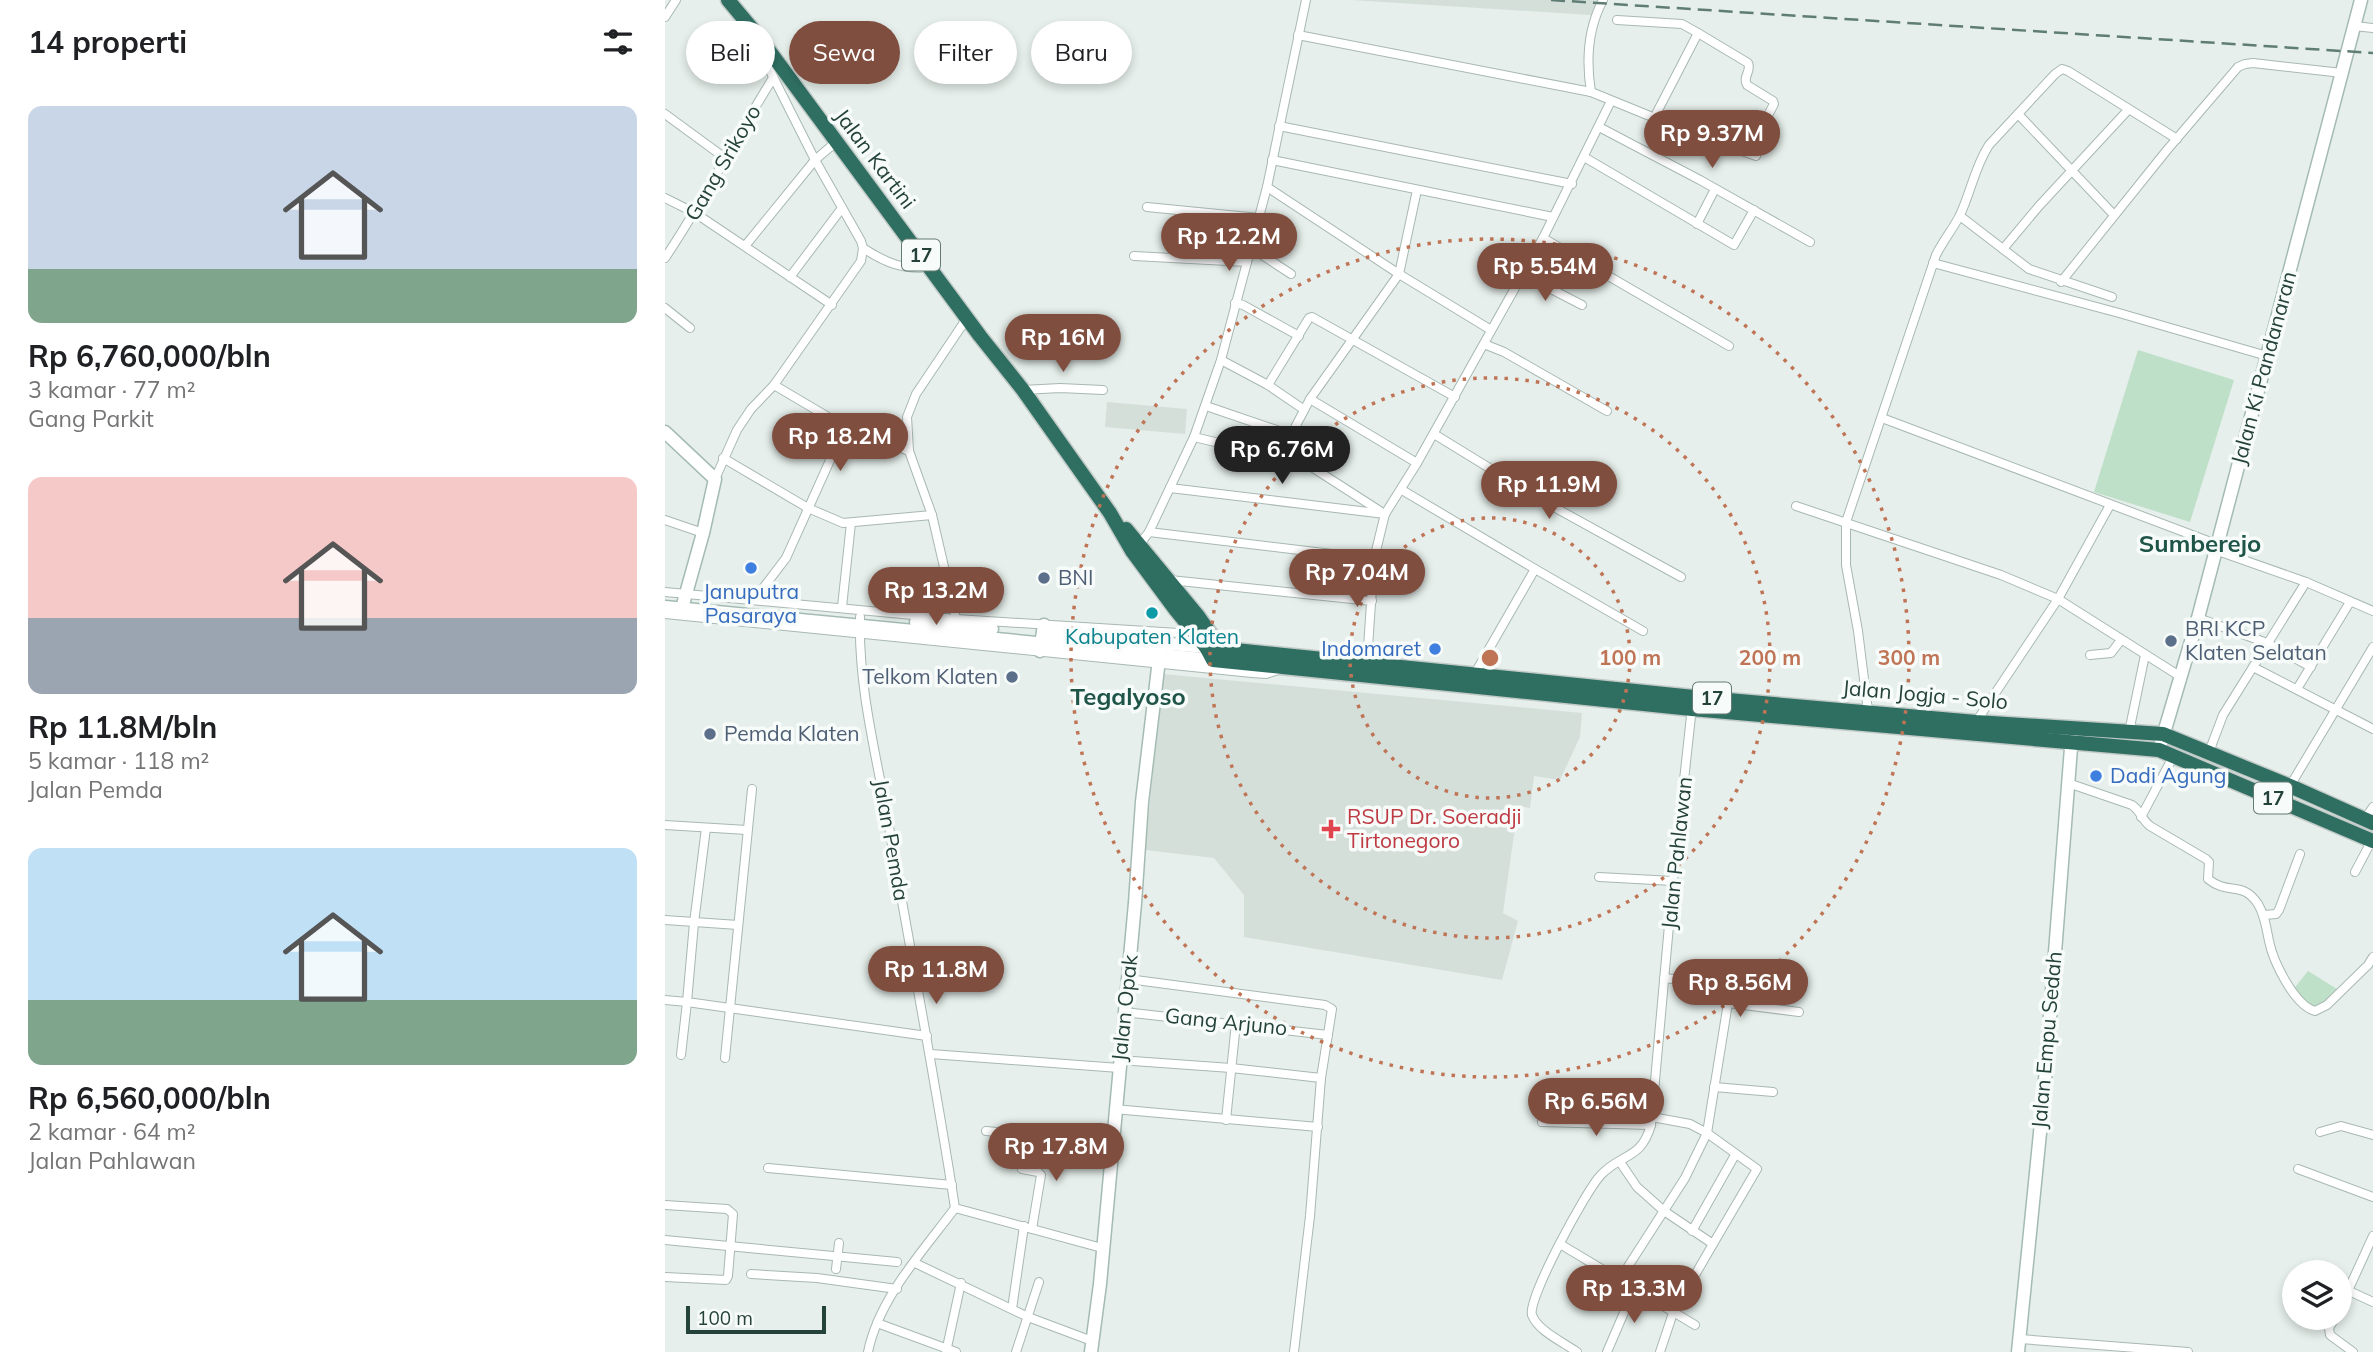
<!DOCTYPE html>
<html lang="id">
<head>
<meta charset="utf-8">
<style>
  :root { --surface:#fff; --page:#f6f6f6; --text:#202124; --muted:#757577; --accent:#7f4e3f }
  body { margin:0; font-family:Mulish,sans-serif; background:var(--page); color:var(--text); height:100vh; display:flex; flex-direction:column; font-size:26px; white-space:nowrap }
  * { box-sizing:border-box; margin:0 }
  p { font-size:23px; color:var(--muted) }
  .icon { flex:none; width:38px; height:38px; fill:none; stroke:currentColor; stroke-width:2; stroke-linecap:round; stroke-linejoin:round }
  .map { position:relative; flex:1; overflow:hidden }
  .side { display:flex; flex-direction:column; background:var(--surface); width:665px }
  .side>* { flex:none }
  .top-card { position:absolute; left:21px; top:21px; width:665px; height:63px; display:flex; gap:14px }
  .fabs { position:absolute; left:1617px; top:1260px; display:grid; gap:14px }
  .fabs a { display:grid; place-items:center; width:70px; height:70px; border-radius:50%; background:var(--surface); box-shadow:0 4px 10px #0003; font-size:35px }
  .scale { position:absolute; left:21px; bottom:18px; width:140px; box-sizing:border-box; padding-left:7px; border:4px solid #24423a; border-top:0; font-size:19px; line-height:24px; white-space:nowrap; color:#24423a; -webkit-text-stroke:5px #f7fbf9; paint-order:stroke }
  .price { position:absolute; translate:-50% -60px; padding:0 16px; border-radius:24px; background:var(--accent); color:#fff; font-size:23px; line-height:46px; filter:drop-shadow(0 2px 4px #0008) }
  .price::after { content:''; position:absolute; left:50%; top:42px; width:21px; height:16px; margin-left:-10px; background:inherit; clip-path:polygon(0 0,100% 0,50% 100%) }
  .price.current { background:#222; color:#fff }
  ul { padding:0; list-style:none }
  li { display:grid; align-content:center; gap:14px; height:371px; padding:0 28px }
  li span { display:grid; place-items:center; height:217px; border-radius:14px; color:#555 }
  li>.icon { margin-inline-start:auto }
  span .icon { width:126px; height:126px; fill:#fffc; stroke-width:1 }
  li b { font-size:30px }
  h2 { display:flex; justify-content:space-between; align-items:center; height:84px; padding:0 28px; font-size:30px }
  .chip { padding:0 24px; border-radius:32px; background:var(--surface); box-shadow:0 4px 10px #0003; font-size:24px; line-height:63px }
  .chip.current { background:var(--accent); color:#fff }
  main { display:flex; flex:1; min-height:0 }
  .map>svg:first-child { display:block }
  .built { fill:#d4dfda }
  .green { fill:#bfe0c8 }
  .lines { fill:none; stroke-linecap:round; stroke-linejoin:round }
  .street-casing { stroke:#a8b8b2; stroke-width:10 }
  .secondary-casing { stroke:#a4bbb3; stroke-width:15 }
  .highway-casing { stroke:#c2cac8; stroke-width:17 }
  .street { stroke:#fff; stroke-width:8 }
  .secondary { stroke:#fff; stroke-width:12 }
  .highway { stroke:#2f6f62; stroke-width:14 }
  .rail { stroke:#5f7d75; stroke-width:2.5; stroke-dasharray:14 7; stroke-linecap:butt }
  .ring { fill:none; stroke:#c07456; stroke-width:3.5; stroke-dasharray:3.5 7 }
  .shop-dot { fill:#3f7fe0; stroke:#f7fbf9; stroke-width:2.5 }
  .service-dot { fill:#5c6f8a; stroke:#f7fbf9; stroke-width:2.5 }
  .culture-dot { fill:#0f9aa8; stroke:#f7fbf9; stroke-width:2.5 }
  .health-dot { fill:#e0444e; stroke:#f7fbf9; stroke-width:2.5 }
  .labels { text-anchor:middle; stroke-width:7; stroke-linejoin:round; paint-order:stroke }
  .shield { fill:#f7fbf9; stroke:#637a73; stroke-width:2 }
  .shield-label { font-size:19px; font-weight:bold; fill:#24423a }
  .street-label { font-size:21px; fill:#24423a; stroke:#f7fbf9 }
  .service-label { font-size:21px; fill:#4e5e75; stroke:#f7fbf9; text-anchor:start }
  .shop-label { font-size:21px; fill:#366cbe; stroke:#f7fbf9 }
  .culture-label { font-size:21px; fill:#0d838f; stroke:#f7fbf9 }
  .health-label { font-size:21px; fill:#be3a42; stroke:#f7fbf9; text-anchor:start }
  .quarter-label { font-size:24px; font-weight:bold; fill:#1f5548; stroke:#f7fbf9 }
  .centre { fill:#c07456; stroke:#f7fbf9; stroke-width:3.5 }
  .ring-label { font-size:21px; text-anchor:middle; font-weight:bold; fill:#c07456; stroke:#f7fbf9; stroke-width:7; stroke-linejoin:round; paint-order:stroke }
</style>
</head>
<body>
<main>
<section class="side">
<h2>14 properti<svg class="icon" aria-label="filters" viewBox="0 0 24 24"><path d="M4 7h16M4 17h16"/><circle cx="9" cy="7" r="2"/><circle cx="15" cy="17" r="2"/></svg></h2>
<ul>
<li><span style="background:linear-gradient(#c9d6e8 75%,#7fa58c 0)"><svg class="icon" aria-label="home" viewBox="0 0 24 24"><path d="M3 11l9-7 9 7M6 9v11h12V9"/></svg></span><div><b>Rp 6,760,000/bln</b><p>3 kamar · 77 m²</p><p>Gang Parkit</p></div></li>
<li><span style="background:linear-gradient(#f6c9c9 65%,#9aa5b1 0)"><svg class="icon" aria-label="home" viewBox="0 0 24 24"><path d="M3 11l9-7 9 7M6 9v11h12V9"/></svg></span><div><b>Rp 11.8M/bln</b><p>5 kamar · 118 m²</p><p>Jalan Pemda</p></div></li>
<li><span style="background:linear-gradient(#bfe0f5 70%,#7fa58c 0)"><svg class="icon" aria-label="home" viewBox="0 0 24 24"><path d="M3 11l9-7 9 7M6 9v11h12V9"/></svg></span><div><b>Rp 6,560,000/bln</b><p>2 kamar · 64 m²</p><p>Jalan Pahlawan</p></div></li>
</ul>
</section>
<div class="map">
<svg width="1708" height="1352" viewBox="0 0 1708 1352">
  <rect width="100%" height="100%" fill="#e6efeb"/>
  <g class="built">
    <polygon points="686,0 933,0 926,15"/>
    <polygon points="442,402 522,409 520,434 440,427"/>
    <polygon points="498,674 917,713 915,737 895,780 869,776 865,808 853,806 838,913 853,921 837,980 579,937 579,895 549,858 480,850"/>
  </g>
  <g class="green">
    <polygon points="1473,350 1569,380 1525,522 1429,492"/>
    <path d="M1643 971 1672 989C1663 1004 1656 1008 1639 1006L1627 991Z"/>
  </g>
  <g class="lines">
    <defs>
      <g id="street">
        <polyline points="0,17 11,0"/>
        <polyline points="952,20 1017,24 1033,33 989,118"/>
        <polyline points="1689,26 1708,28"/>
        <path d="M1033 33 1083 63C1087 71 1077 77 1082 85L1108 101 1109 104 1095 130"/>
        <polyline points="633,35 926,92 1024,132 1091,156"/>
        <path d="M926 92C921 61 923 28 938 0"/>
        <polyline points="0,114 60,158"/>
        <polyline points="1353,114 1449,215"/>
        <polyline points="614,126 907,184"/>
        <polyline points="934,127 1035,180 1145,242"/>
        <polyline points="919,157 1069,245 1089,210"/>
        <polyline points="607,160 888,217"/>
        <polyline points="602,187 734,274 826,330"/>
        <polyline points="0,198 30,213 167,305"/>
        <polyline points="482,207 594,218"/>
        <polyline points="1295,216 1364,269 1447,297"/>
        <polyline points="1032,224 1050,189"/>
        <polyline points="878,238 1064,346"/>
        <polyline points="80,246 150,160 171,142"/>
        <polyline points="585,247 626,274"/>
        <path d="M198 248C221 263 238 270 265 267"/>
        <polyline points="1338,249 1374,206 1463,110"/>
        <polyline points="469,256 582,262"/>
        <path d="M0 258C39 200 71 137 108 78"/>
        <polyline points="1268,263 1454,313 1602,356"/>
        <polyline points="857,274 917,305"/>
        <polyline points="125,277 177,208"/>
        <polyline points="1396,282 1502,150 1573,67 1580,64 1588,63 1677,73"/>
        <polyline points="570,303 578,305 634,336"/>
        <polyline points="0,308 25,328"/>
        <polyline points="819,344 839,352 942,411"/>
        <polyline points="556,360 603,385 638,409"/>
        <polyline points="109,385 180,427 244,451"/>
        <polyline points="603,385 644,318 647,317 790,397"/>
        <polyline points="358,390 395,388 438,390"/>
        <polyline points="645,399 752,463"/>
        <polyline points="541,406 626,435"/>
        <polyline points="1217,418 1551,544"/>
        <polyline points="769,434 878,501 1016,577"/>
        <polyline points="529,437 642,464 715,511"/>
        <polyline points="58,458 143,508 178,523 267,515"/>
        <polyline points="642,464 626,435 645,399 734,274 752,190"/>
        <polyline points="50,479 72,430 86,409 109,385 196,261 198,248 196,241 150,160 88,37"/>
        <polyline points="505,488 720,514"/>
        <polyline points="737,490 870,569 809,675"/>
        <polyline points="1131,506 1336,575 1393,599 1516,677"/>
        <polyline points="0,520 38,533"/>
        <polyline points="484,532 709,559"/>
        <polyline points="475,544 484,532 529,437 556,360 602,187 641,0"/>
        <polyline points="1550,550 1641,582 1708,611"/>
        <polyline points="870,569 978,631"/>
        <polyline points="505,580 707,601"/>
        <polyline points="0,592 291,619 529,634"/>
        <polyline points="89,600 121,558 180,427"/>
        <polyline points="177,607 186,523"/>
        <polyline points="0,614 587,673 601,674 613,670"/>
        <path d="M195 617C193 686 211 754 223 821 245 950 270 1078 290 1208 258 1251 214 1298 203 1352"/>
        <polyline points="1533,618 1602,643 1646,667"/>
        <polyline points="292,623 267,515 244,451 242,417 251,394 302,318"/>
        <polyline points="1425,655 1446,653 1456,640"/>
        <polyline points="702,662 709,559 720,514 752,463 878,238 946,101"/>
        <polyline points="1588,667 1708,729"/>
        <polyline points="1632,689 1685,602"/>
        <path d="M1203 711 1193 631 1181 565V522L1271 255C1278 241 1287 230 1294 217 1306 193 1309 168 1324 145L1390 74 1397 69 1403 71 1512 139"/>
        <polyline points="1311,722 1393,599 1445,505"/>
        <polyline points="1464,732 1480,655"/>
        <polyline points="1544,752 1558,715 1641,582"/>
        <path d="M1403 783 1467 805C1475 810 1477 820 1485 826L1541 859 1544 862 1543 879C1564 896 1577 880 1593 904 1600 916 1601 927 1604 941 1608 961 1629 1005 1650 1011L1662 1005 1703 965 1708 957"/>
        <polyline points="1625,786 1708,647"/>
        <polyline points="1476,817 1509,755"/>
        <polyline points="1699,820 1708,807"/>
        <polyline points="0,825 82,830"/>
        <polyline points="41,828 29,923 22,1002 262,1036"/>
        <polyline points="1690,872 1707,840"/>
        <polyline points="934,877 1008,881"/>
        <polyline points="1599,915 1611,914 1614,910 1635,854"/>
        <polyline points="0,920 73,925"/>
        <polyline points="463,979 660,1005 667,1009 656,1078 645,1216 629,1352"/>
        <polyline points="0,1000 22,1002 16,1055"/>
        <polyline points="1063,1003 1134,1012"/>
        <polyline points="459,1012 663,1035"/>
        <polyline points="266,1054 454,1068"/>
        <polyline points="60,1058 87,789"/>
        <polyline points="454,1060 566,1068 656,1078"/>
        <polyline points="1049,1087 1108,1092"/>
        <polyline points="449,1109 653,1127"/>
        <polyline points="561,1120 571,1023"/>
        <polyline points="877,1122 986,1125"/>
        <polyline points="321,1131 446,1143"/>
        <polyline points="1655,1132 1676,1126 1708,1135"/>
        <polyline points="363,1157 366,1134"/>
        <polyline points="955,1162 972,1187 999,1211 1048,1244 1092,1169 1042,1133 1025,1124 987,1117"/>
        <polyline points="103,1168 287,1185"/>
        <polyline points="357,1169 373,1172 376,1175 367,1229"/>
        <polyline points="1633,1169 1708,1197"/>
        <polyline points="0,1205 62,1209 68,1214 63,1276 61,1280 0,1277"/>
        <polyline points="290,1208 437,1248"/>
        <polyline points="1027,1231 1070,1155"/>
        <polyline points="0,1240 232,1262"/>
        <polyline points="895,1244 1030,1325"/>
        <polyline points="250,1263 363,1317 427,1341"/>
        <polyline points="171,1269 174,1243"/>
        <polyline points="86,1274 152,1278 232,1289"/>
        <polyline points="955,1279 1020,1178 1042,1133 1063,1003 1064,988 1060,985 999,978"/>
        <polyline points="1684,1291 1708,1302"/>
        <polyline points="1675,1308 1708,1236"/>
        <polyline points="347,1309 359,1226"/>
        <polyline points="1670,1318 1664,1328 1665,1335 1688,1352"/>
        <polyline points="212,1323 291,1352"/>
        <polyline points="1355,1339 1523,1352"/>
        <polyline points="281,1352 296,1283"/>
        <polyline points="351,1352 374,1282"/>
        <path d="M912 1352C898 1342 873 1331 867 1315 862 1299 921 1191 935 1176 955 1153 976 1161 986 1125L1008 881 1027 707"/>
        <polyline points="942,1352 970,1287"/>
        <polyline points="995,1352 1008,1313 1048,1244"/>
      </g>
      <g id="secondary">
        <polyline points="0,432 50,479 38,533 17,608"/>
        <polyline points="0,607 548,660"/>
        <polyline points="251,622 327,629"/>
        <polyline points="384,634 541,647"/>
        <polyline points="375,651 379,625"/>
        <polyline points="1496,743 1533,618 1696,0"/>
        <polyline points="426,1352 435,1284 470,903 477,802 496,643"/>
        <polyline points="1353,1352 1379,1093 1407,735"/>
      </g>
      <g id="highway">
        <polyline points="63,0 94,37 315,336 358,390 445,513 467,551 510,609 541,647 548,660 1027,709 1494,750 1708,841"/>
        <polyline points="461,529 533,616 559,653"/>
        <polyline points="541,647 1029,697 1311,722 1498,734 1625,786 1708,823"/>
      </g>
    </defs>
    <use href="#street" class="street-casing"/>
    <use href="#secondary" class="secondary-casing"/>
    <use href="#highway" class="highway-casing"/>
    <use href="#street" class="street"/>
    <use href="#secondary" class="secondary"/>
    <use href="#highway" class="highway"/>
    <polyline class="rail" points="886,0 1708,53"/>
  </g>
  <g class="ring">
    <circle cx="825" cy="658" r="140"/>
    <circle cx="825" cy="658" r="280"/>
    <circle cx="825" cy="658" r="419"/>
  </g>
  <g class="shop-dot">
    <circle cx="86" cy="568" r="7"/>
    <circle cx="770" cy="649" r="7"/>
    <circle cx="1431" cy="776" r="7"/>
  </g>
  <g class="service-dot">
    <circle cx="379" cy="578" r="7"/>
    <circle cx="1506" cy="641" r="7"/>
    <circle cx="347" cy="677" r="7"/>
    <circle cx="45" cy="734" r="7"/>
  </g>
  <circle class="culture-dot" cx="487" cy="613" r="7"/>
  <path class="health-dot" d="M662.5 818.5h7v7h7v7h-7v7h-7v-7h-7v-7h7z"/>
  <g class="labels">
    <g class="shield">
      <rect x="237" y="239.5" width="38" height="31" rx="5"/>
      <rect x="1028" y="682.5" width="38" height="31" rx="5"/>
      <rect x="1589" y="782.5" width="38" height="31" rx="5"/>
    </g>
    <g class="shield-label">
      <text x="256" y="262">17</text>
      <text x="1047" y="705">17</text>
      <text x="1608" y="805">17</text>
    </g>
    <g class="street-label">
      <text transform="translate(210 159) rotate(53)" y="7">Jalan Kartini</text>
      <text transform="translate(58 163) rotate(-60)" y="7">Gang Srikoyo</text>
      <text transform="translate(1599 368) rotate(-75)" y="7">Jalan Ki Pandanaran</text>
      <text transform="translate(1260 695) rotate(5)" y="7">Jalan Jogja - Solo</text>
      <text transform="translate(226 840) rotate(80)" y="7">Jalan Pemda</text>
      <text transform="translate(1012 853) rotate(-84)" y="7">Jalan Pahlawan</text>
      <text transform="translate(460 1008) rotate(-84)" y="7">Jalan Opak</text>
      <text transform="translate(561 1022) rotate(6)" y="7">Gang Arjuno</text>
      <text transform="translate(1382 1040) rotate(-85)" y="7">Jalan Empu Sedah</text>
    </g>
    <g class="service-label">
      <text x="393" y="585">BNI</text>
      <text x="1520" y="636">BRI KCP<tspan x="1520" dy="24">Klaten Selatan</tspan></text>
      <text x="333" y="684" text-anchor="end">Telkom Klaten</text>
      <text x="59" y="741">Pemda Klaten</text>
    </g>
    <g class="shop-label">
      <text x="86" y="599">Januputra<tspan x="86" dy="24">Pasaraya</tspan></text>
      <text x="756" y="656" text-anchor="end">Indomaret</text>
      <text x="1445" y="783" text-anchor="start">Dadi Agung</text>
    </g>
    <g class="culture-label">
      <text x="487" y="644">Kabupaten Klaten</text>
    </g>
    <g class="health-label">
      <text x="682" y="824">RSUP Dr. Soeradji<tspan x="682" dy="24">Tirtonegoro</tspan></text>
    </g>
    <g class="quarter-label">
      <text x="1535" y="552">Sumberejo</text>
      <text x="463" y="705">Tegalyoso</text>
    </g>
  </g>
  <circle cx="825" cy="658" r="10" class="centre"/>
  <g class="ring-label">
    <text x="965" y="665">100 m</text>
    <text x="1105" y="665">200 m</text>
    <text x="1244" y="665">300 m</text>
  </g>
</svg>
<div class="fabs">
<a><svg class="icon" aria-label="layers" viewBox="0 0 24 24"><path d="M12 4l9 5-9 5-9-5zM3 14l9 5 9-5"/></svg></a>
</div>
<div class="scale">100 m</div>
<b class="price" style="left:1047px;top:170px">Rp 9.37M</b>
<b class="price" style="left:564px;top:273px">Rp 12.2M</b>
<b class="price" style="left:880px;top:303px">Rp 5.54M</b>
<b class="price" style="left:398px;top:374px">Rp 16M</b>
<b class="price" style="left:175px;top:473px">Rp 18.2M</b>
<b class="price current" style="left:617px;top:486px">Rp 6.76M</b>
<b class="price" style="left:884px;top:521px">Rp 11.9M</b>
<b class="price" style="left:692px;top:609px">Rp 7.04M</b>
<b class="price" style="left:271px;top:627px">Rp 13.2M</b>
<b class="price" style="left:271px;top:1006px">Rp 11.8M</b>
<b class="price" style="left:1075px;top:1019px">Rp 8.56M</b>
<b class="price" style="left:931px;top:1138px">Rp 6.56M</b>
<b class="price" style="left:391px;top:1183px">Rp 17.8M</b>
<b class="price" style="left:969px;top:1325px">Rp 13.3M</b>
<div class="top-card">
<a class="chip">Beli</a>
<a class="chip current">Sewa</a>
<a class="chip">Filter</a>
<a class="chip">Baru</a>
</div>
</div>
</main>
</body>
</html>
